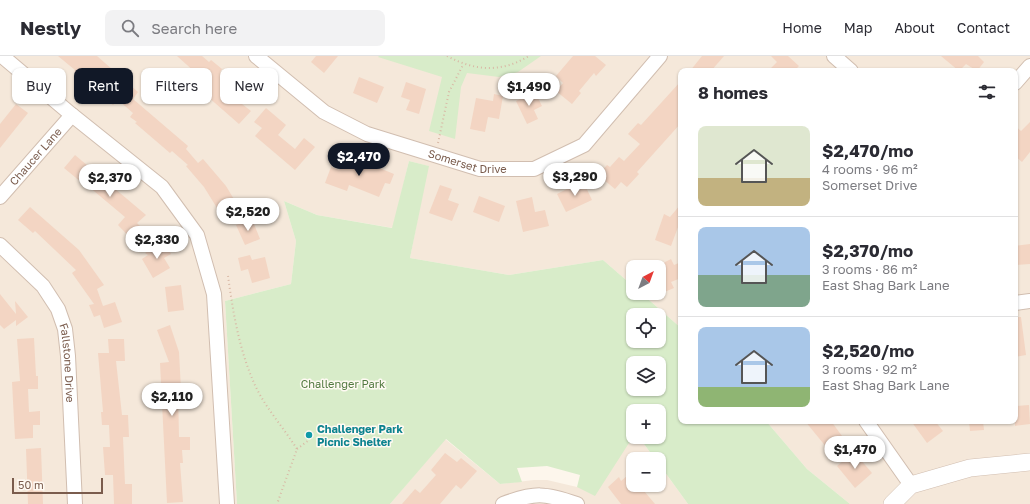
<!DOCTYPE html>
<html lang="en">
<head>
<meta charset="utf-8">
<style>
  :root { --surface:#fff; --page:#f2f2f3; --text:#2b2b33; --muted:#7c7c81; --line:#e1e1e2; --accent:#111827 }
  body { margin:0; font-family:"Golos Text",sans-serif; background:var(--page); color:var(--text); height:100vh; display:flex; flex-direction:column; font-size:15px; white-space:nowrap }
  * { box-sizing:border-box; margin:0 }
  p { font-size:13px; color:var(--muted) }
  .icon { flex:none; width:22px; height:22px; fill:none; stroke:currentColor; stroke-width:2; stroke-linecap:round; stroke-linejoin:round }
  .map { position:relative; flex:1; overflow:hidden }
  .details { position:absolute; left:678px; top:12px; width:340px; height:356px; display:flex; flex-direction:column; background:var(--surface); border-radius:8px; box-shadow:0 1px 3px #0004 }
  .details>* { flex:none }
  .banner { position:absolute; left:12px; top:12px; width:380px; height:36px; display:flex; gap:8px }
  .needle { width:26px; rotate:41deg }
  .tools { position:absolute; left:626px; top:204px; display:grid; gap:8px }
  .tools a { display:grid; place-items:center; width:40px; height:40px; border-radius:8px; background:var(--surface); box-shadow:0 1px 3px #0004; font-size:20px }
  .scale { position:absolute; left:12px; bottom:10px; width:91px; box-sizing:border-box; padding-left:4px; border:2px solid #7a5c4d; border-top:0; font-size:11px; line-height:14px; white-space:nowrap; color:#7a5c4d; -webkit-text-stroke:3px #fffaf3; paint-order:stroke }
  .price { position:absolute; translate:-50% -34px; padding:0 9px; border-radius:14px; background:#fff; color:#222; font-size:13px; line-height:26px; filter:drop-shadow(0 1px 2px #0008) }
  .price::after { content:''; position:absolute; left:50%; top:24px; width:12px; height:9px; margin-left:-6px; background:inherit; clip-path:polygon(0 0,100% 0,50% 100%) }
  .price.on { background:var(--accent); color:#fff }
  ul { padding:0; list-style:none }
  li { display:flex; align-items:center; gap:12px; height:100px; padding:0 20px }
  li+li { border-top:1px solid var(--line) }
  li span { display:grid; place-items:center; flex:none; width:112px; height:80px; border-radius:8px; color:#555 }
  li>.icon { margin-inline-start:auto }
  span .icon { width:48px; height:48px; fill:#fffc; stroke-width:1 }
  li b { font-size:17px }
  h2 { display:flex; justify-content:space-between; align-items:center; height:48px; padding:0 20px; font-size:17px }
  .pill { padding:0 14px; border-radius:8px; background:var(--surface); box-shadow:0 1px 3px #0004; font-size:14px; line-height:36px }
  .pill.on { background:var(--accent); color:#fff }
  header { display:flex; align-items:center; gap:24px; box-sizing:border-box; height:56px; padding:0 20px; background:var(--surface); border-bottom:1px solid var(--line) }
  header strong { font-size:19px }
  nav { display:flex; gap:22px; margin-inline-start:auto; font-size:14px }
  .search { width:280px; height:36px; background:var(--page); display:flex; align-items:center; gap:10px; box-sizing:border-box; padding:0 14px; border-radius:8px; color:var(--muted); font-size:15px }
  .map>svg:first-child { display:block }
  .residential { fill:#f5e8da }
  .green { fill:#d8ecc9; fill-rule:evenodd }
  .building { fill:#f3d5c3 }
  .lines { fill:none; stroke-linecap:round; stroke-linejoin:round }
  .minor-casing { stroke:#d1beb0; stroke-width:16 }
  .tertiary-casing { stroke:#d1beb0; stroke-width:18 }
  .path { stroke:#d9b8a5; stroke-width:2; stroke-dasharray:1 3; stroke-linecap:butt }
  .minor { stroke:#fff; stroke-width:14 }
  .tertiary { stroke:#fff; stroke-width:17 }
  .culture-dot { fill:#0f9aa8; stroke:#fffaf3; stroke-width:1.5 }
  .labels { text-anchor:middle; stroke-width:3; stroke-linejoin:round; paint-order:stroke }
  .street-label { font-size:11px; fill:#7a5c4d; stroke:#fffaf3 }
  .park-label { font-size:11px; fill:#537a41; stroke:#fffaf3 }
  .culture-label { font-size:11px; font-weight:bold; fill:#0d838f; stroke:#fffaf3; text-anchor:start }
</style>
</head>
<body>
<header>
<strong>Nestly</strong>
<div class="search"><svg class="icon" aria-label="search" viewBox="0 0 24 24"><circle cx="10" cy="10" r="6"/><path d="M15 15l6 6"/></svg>Search here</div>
<nav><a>Home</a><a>Map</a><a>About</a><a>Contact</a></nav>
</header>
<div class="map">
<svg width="1030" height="448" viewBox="0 0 1030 448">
  <rect width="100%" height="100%" fill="#fdf6ec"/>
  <g class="residential">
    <polygon points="0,0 1030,0 1030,448 850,448 807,413 766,365 1015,365 1015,15 681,15 681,272 641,237 659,237 659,211 633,211 633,230 603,204 509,219 410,202 428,110 409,105 393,172 317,159 284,145 296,185 291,228 225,245 237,448 0,448"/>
    <polygon points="445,383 500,428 534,424 547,424 577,431 629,387 644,388 655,403 633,403 633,429 659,429 659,408 688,448 390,448"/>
  </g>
  <g class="green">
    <polygon points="379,0 541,0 518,16 499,21 467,17 461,31 455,83 429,75 442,21 378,1"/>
    <path d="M409 105 429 110 410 202 509 219 603 204 633 230V237H641L681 272V365H766L807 413 850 448H688L659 408V403H655L644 388 629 387 595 440 577 431 580 419 547 410 517 412 522 426 500 428 446 383 390 448H237L225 245 291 228 296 185 284 145 317 159 392 172ZM633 259H659V285H633ZM633 307H659V333H633ZM633 355H659V381H633Z"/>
  </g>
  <g class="building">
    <polygon points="58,0 97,0 138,36 133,43 188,90 186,93 198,107 203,103 226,130 238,150 222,160 204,131 186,110 188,109 172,95 170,97 135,67 137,66 130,61 133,57 118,44 113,49 101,39 108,31 93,17 85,26 74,15 75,14"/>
    <polygon points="177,0 202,0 209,6 211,4 222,13 220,16 237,30 239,27 251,37 242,48 251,55 239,68 199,33 206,26"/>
    <polygon points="316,0 338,0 324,17 311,6"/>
    <polygon points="573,0 595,0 606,9 596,20 594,17 579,35 581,37 572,48 556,35 563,27 556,20"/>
    <polygon points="702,0 724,0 711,15 690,15"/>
    <polygon points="771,0 788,0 799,10 794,15 768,15 777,6"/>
    <polygon points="941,0 978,0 984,6 977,15 966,8 959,15"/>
    <polygon points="359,21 384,31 377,47 353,37"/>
    <polygon points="681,25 681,67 637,116 639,118 627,131 621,126 615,133 598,119 607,109 610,111 619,101 624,105 640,88 628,78 638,67 641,69"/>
    <polygon points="406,26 426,33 419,58 406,54 410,44 401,41"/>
    <polygon points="535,36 542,50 534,54 538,63 527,68 516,45"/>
    <polygon points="494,38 503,40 499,63 488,61 485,76 470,73 476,42 493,45"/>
    <polygon points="16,48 28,57 0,92 0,68"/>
    <polygon points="266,52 286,69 278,79 295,93 304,82 315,91 295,114 255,80 262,72 254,66"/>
    <polygon points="1030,66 1030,96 1022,106 1015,100 1015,70 1021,75"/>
    <polygon points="75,99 146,159 137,167 146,176 135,187 118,169 125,161 82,125 81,126 64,112"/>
    <polygon points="344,101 371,111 372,109 394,118 390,128 385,127 379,141 349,129 347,135 325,127 331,111 339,114"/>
    <polygon points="583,125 592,144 566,156 557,138"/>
    <polygon points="440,129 452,133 448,144 459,148 452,165 429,157"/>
    <polygon points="479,140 505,150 499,166 473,156"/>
    <polygon points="532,141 535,156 545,154 549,170 523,176 516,145"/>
    <polygon points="681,148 681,163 671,190 655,184 664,158 670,161"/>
    <polygon points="30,151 79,194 104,229 97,233 103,250 115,246 122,266 104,272 100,259 94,261 89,249 94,248 72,217 76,214 35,175 33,177 18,164"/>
    <polygon points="252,163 260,183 245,189 236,169"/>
    <polygon points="164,186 171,198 164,202 170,212 153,222 142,203 148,199 145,197"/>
    <polygon points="1030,188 1030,208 1015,209 1015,190"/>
    <polygon points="250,199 252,204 265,201 270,222 252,227 248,213 241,215 238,202"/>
    <polygon points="671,203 674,209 681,206 681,222 671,226 674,232 662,237 659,230 659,209"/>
    <polygon points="181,229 184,254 168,256 165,231"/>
    <polygon points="0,238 16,258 15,245 28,261 16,270 16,264 4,273 0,269"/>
    <polygon points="1015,261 1021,261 1026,299 1015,301"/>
    <polygon points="170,269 179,296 181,334 178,334 179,381 190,381 190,394 182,394 183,407 180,407 183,446 167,447 160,307 169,306 157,274"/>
    <polygon points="34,282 36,320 38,320 38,333 28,333 29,356 40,355 40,369 33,369 33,382 15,383 12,326 20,325 17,283"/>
    <polygon points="108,283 124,283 125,305 116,305 122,359 128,359 129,381 123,381 125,428 132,428 132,448 114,448 113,419 105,419 103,391 110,391 109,369 102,369 101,356 103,356 98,297 109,297"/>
    <polygon points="1029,349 1030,368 1015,370 1015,350"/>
    <polygon points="805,365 831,365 842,380 827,392"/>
    <polygon points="911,365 935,365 943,375 927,387"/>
    <polygon points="969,365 983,365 984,374 970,375"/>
    <polygon points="41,392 43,448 28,448 26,393"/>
    <polygon points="854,396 872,417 855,432 837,410"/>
    <polygon points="445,397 457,406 461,402 477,415 461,433 456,429 440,448 402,448 415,433 420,437 436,419 431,414"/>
    <polygon points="633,415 633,429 653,429 644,435 655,448 621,448 611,435 608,431 619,421 621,425"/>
  </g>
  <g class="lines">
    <defs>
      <g id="minor">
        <polyline points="2,0 72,59 162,131 197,179 214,238 227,448"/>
        <path id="s1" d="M256 0 324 56 367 78 480 113H534L584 89 660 0"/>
        <polyline points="834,0 851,15"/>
        <polyline points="1015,27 1030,10"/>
        <path id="s2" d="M0 141 72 59"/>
        <path id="s3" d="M0 189 43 230 58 253 65 273 68 300 75 448"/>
        <polyline points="1015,247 1030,245"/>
        <polyline points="866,365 911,429"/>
        <path d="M503 448C535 436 545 437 577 448"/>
      </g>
      <polyline id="tertiary" points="892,448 911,429 970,412 1030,406"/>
    </defs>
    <use href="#minor" class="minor-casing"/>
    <use href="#tertiary" class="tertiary-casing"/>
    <g class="path">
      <path d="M447 0C475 15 501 17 529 0"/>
      <polyline points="438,87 449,36 463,9"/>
      <path d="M228 220C233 256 239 293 254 327 264 350 283 371 297 393L277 448"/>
      <polyline points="297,393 309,384"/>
    </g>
    <use href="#minor" class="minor"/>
    <use href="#tertiary" class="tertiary"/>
  </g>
  <circle class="culture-dot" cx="309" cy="379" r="4"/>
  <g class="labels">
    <g class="street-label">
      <text dy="4" stroke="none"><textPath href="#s2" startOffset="54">Chaucer Lane</textPath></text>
      <text dy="4" stroke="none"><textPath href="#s1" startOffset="241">Somerset Drive</textPath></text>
      <text dy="4" stroke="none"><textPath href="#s3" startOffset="142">Fallstone Drive</textPath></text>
    </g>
    <g class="park-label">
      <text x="343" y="332">Challenger Park</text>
    </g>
    <g class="culture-label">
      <text x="317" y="377">Challenger Park<tspan x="317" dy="13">Picnic Shelter</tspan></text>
    </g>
  </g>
</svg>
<div class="tools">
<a><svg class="needle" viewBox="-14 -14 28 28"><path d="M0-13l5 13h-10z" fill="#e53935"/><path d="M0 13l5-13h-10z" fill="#7c7c81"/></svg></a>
<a><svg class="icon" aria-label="locate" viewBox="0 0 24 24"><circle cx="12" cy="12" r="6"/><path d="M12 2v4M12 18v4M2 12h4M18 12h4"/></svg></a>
<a><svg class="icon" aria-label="layers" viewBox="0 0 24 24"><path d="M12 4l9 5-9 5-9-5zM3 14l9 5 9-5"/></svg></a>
<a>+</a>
<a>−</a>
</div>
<div class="scale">50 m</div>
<b class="price" style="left:529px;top:51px">$1,490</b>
<b class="price on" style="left:359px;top:121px">$2,470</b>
<b class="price" style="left:575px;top:141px">$3,290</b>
<b class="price" style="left:110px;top:142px">$2,370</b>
<b class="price" style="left:248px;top:176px">$2,520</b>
<b class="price" style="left:157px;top:204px">$2,330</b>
<b class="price" style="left:172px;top:361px">$2,110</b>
<b class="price" style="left:855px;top:414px">$1,470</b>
<div class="banner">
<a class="pill">Buy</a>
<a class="pill on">Rent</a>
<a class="pill">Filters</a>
<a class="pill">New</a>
</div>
<section class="details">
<h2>8 homes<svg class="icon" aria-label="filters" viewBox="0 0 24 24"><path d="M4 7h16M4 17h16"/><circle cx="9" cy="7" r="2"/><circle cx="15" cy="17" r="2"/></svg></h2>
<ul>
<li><span style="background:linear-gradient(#dfe7d0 65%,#c2b280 0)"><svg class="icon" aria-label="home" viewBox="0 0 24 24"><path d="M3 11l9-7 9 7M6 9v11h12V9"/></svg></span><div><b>$2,470/mo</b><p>4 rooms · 96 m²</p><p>Somerset Drive</p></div></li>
<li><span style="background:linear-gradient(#a9c7e8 60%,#7fa58c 0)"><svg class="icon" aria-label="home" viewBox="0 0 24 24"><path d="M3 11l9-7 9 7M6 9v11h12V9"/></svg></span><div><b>$2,370/mo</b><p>3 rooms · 86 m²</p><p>East Shag Bark Lane</p></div></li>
<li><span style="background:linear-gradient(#a9c7e8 75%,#8fb573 0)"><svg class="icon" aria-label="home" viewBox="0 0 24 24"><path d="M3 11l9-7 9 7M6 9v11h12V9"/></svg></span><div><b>$2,520/mo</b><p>3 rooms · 92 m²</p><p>East Shag Bark Lane</p></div></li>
</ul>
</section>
</div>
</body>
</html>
